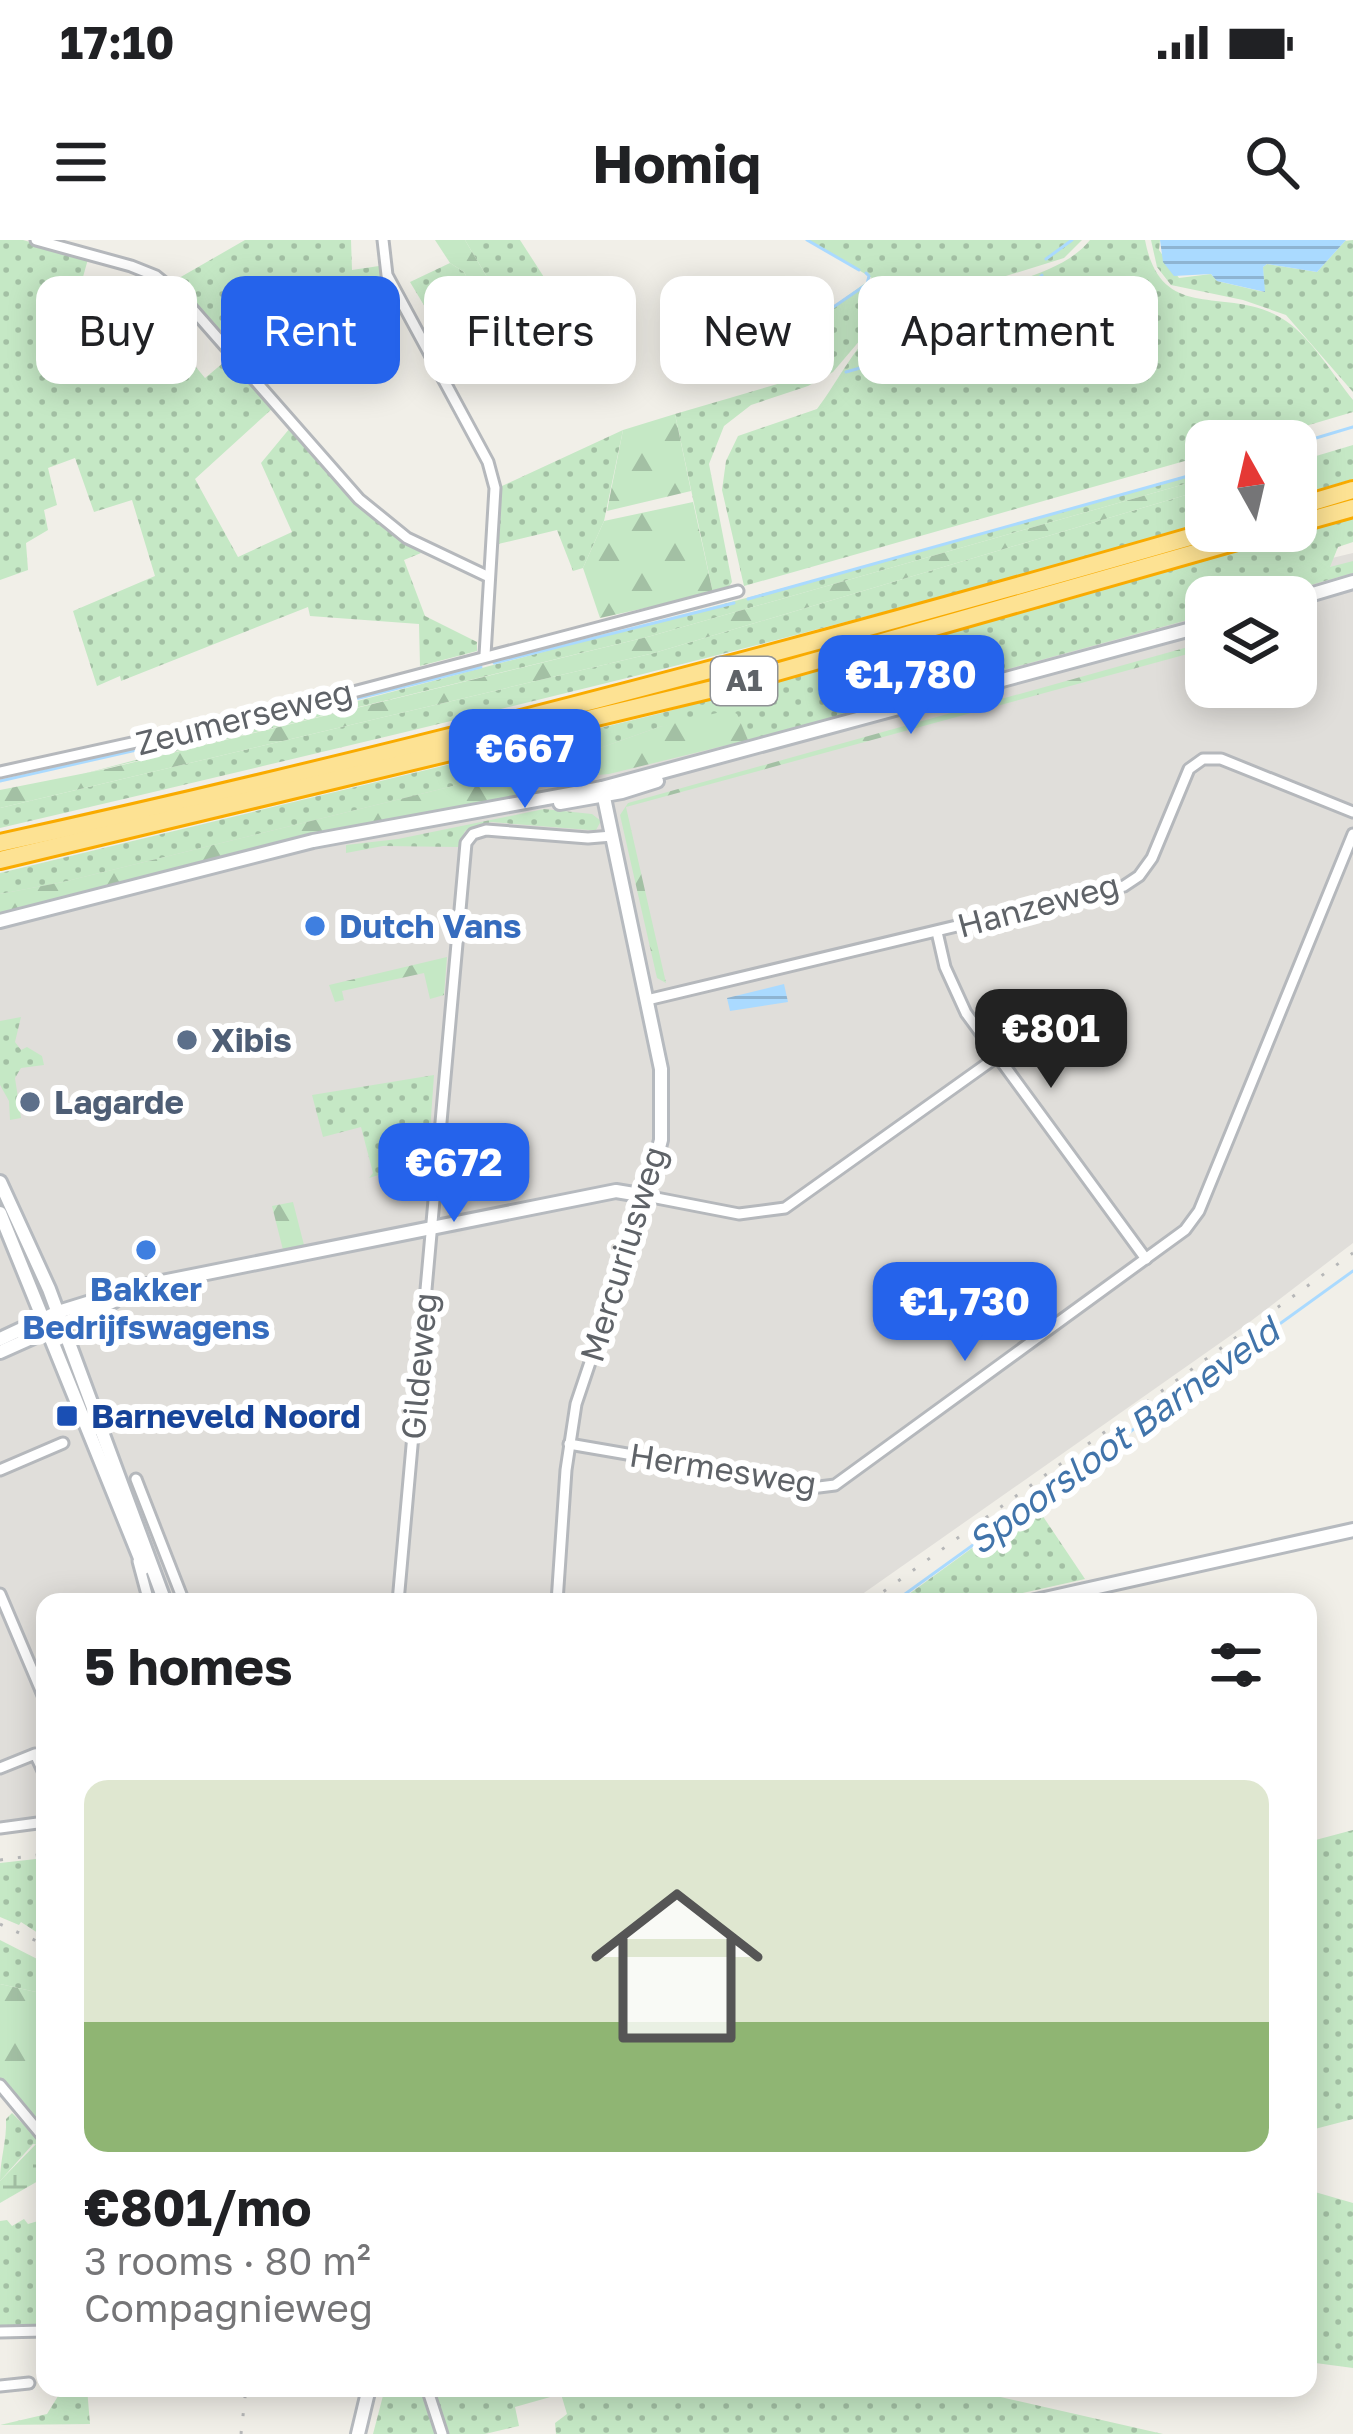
<!DOCTYPE html>
<html lang="en">
<head>
<meta charset="utf-8">
<style>
  :root { --surface:#fff; --page:#f6f6f6; --text:#202124; --muted:#757577; --line:#e0e0e0; --accent:#2563eb }
  body { margin:0; font-family:"Golos Text",sans-serif; background:var(--page); color:var(--text); height:100vh; display:flex; flex-direction:column; font-size:45px; white-space:nowrap }
  * { box-sizing:border-box; margin:0 }
  p { font-size:39px; color:var(--muted) }
  .icon { flex:none; width:66px; height:66px; fill:none; stroke:currentColor; stroke-width:2; stroke-linecap:round; stroke-linejoin:round }
  .map { position:relative; flex:1; overflow:hidden }
  .panel { position:absolute; left:36px; top:1353px; width:1281px; height:804px; display:flex; flex-direction:column; background:var(--surface); border-radius:24px; box-shadow:0 6px 30px #0003 }
  .panel>* { flex:none }
  .top-card { position:absolute; left:36px; top:36px; width:1281px; height:108px; display:flex; gap:24px }
  .needle { width:78px; rotate:352deg }
  .controls { position:absolute; left:1185px; top:180px; display:grid; gap:24px }
  .controls a { display:grid; place-items:center; width:132px; height:132px; border-radius:24px; background:var(--surface); box-shadow:0 6px 30px #0003; font-size:60px }
  .price { position:absolute; translate:-50% -102px; padding:0 27px; border-radius:24px; background:var(--accent); color:#fff; font-size:39px; line-height:78px; filter:drop-shadow(0 3px 6px #0008) }
  .price::after { content:''; position:absolute; left:50%; top:72px; width:36px; height:27px; margin-left:-18px; background:inherit; clip-path:polygon(0 0,100% 0,50% 100%) }
  .price.on { background:#222; color:#fff }
  ul { padding:0; list-style:none }
  li { display:grid; align-content:center; gap:24px; height:636px; padding:0 48px }
  li+li { border-top:3px solid var(--line) }
  li span { display:grid; place-items:center; height:372px; border-radius:24px; color:#555 }
  li>.icon { margin-inline-start:auto }
  span .icon { width:216px; height:216px; fill:#fffc; stroke-width:1 }
  li b { font-size:51px }
  h2 { display:flex; justify-content:space-between; align-items:center; height:144px; padding:0 48px; font-size:51px }
  .pill { padding:0 42px; border-radius:24px; background:var(--surface); box-shadow:0 6px 30px #0003; font-size:42px; line-height:108px }
  .pill.on { background:var(--accent); color:#fff }
  .status { display:flex; justify-content:space-between; align-items:center; height:84px; padding:0 60px; background:var(--surface); direction:ltr }
  .status svg { height:33px; fill:currentColor }
  header { display:flex; justify-content:space-between; align-items:center; height:156px; padding:0 48px; background:var(--surface); font-size:54px; font-weight:700 }
  .map>svg:first-child { display:block }
  .industrial { fill:#e0deda; fill-rule:evenodd }
  .grass { fill:url(#grass-dots) }
  .forest { fill:url(#forest-firs) }
  .wetland { fill:url(#wetland-marsh) }
  .water { fill:url(#water-rules) }
  .lines { fill:none; stroke-linecap:round; stroke-linejoin:round }
  .stream { stroke:#aadaff; stroke-width:3 }
  .street-casing { stroke:#b5b8bc; stroke-width:15 }
  .secondary-casing { stroke:#b6babf; stroke-width:18 }
  .highway-casing { stroke:#f9ab00; stroke-width:22 }
  .street { stroke:#fff; stroke-width:9 }
  .secondary { stroke:#fff; stroke-width:12 }
  .highway { stroke:#fde293; stroke-width:16 }
  .rail { stroke:#b6b7b8; stroke-width:3; stroke-dasharray:3 15; stroke-linecap:butt }
  .shop-dot { fill:#3f7fe0; stroke:#fff; stroke-width:4.5 }
  .service-dot { fill:#5c6f8a; stroke:#fff; stroke-width:4.5 }
  .transit-dot { fill:#1a4fb4; stroke:#fff; stroke-width:4.5 }
  .labels { text-anchor:middle; stroke-width:12; stroke-linejoin:round; paint-order:stroke }
  .shield { fill:#fff; stroke:#8f9295; stroke-width:3 }
  .shield-label { font-size:30px; font-weight:bold; fill:#5f6368 }
  .street-label { font-size:33px; fill:#5f6368; stroke:#fff }
  .shop-label { font-size:33px; font-weight:bold; fill:#366cbe; stroke:#fff; text-anchor:start }
  .service-label { font-size:33px; font-weight:bold; fill:#4e5e75; stroke:#fff; text-anchor:start }
  .transit-label { font-size:33px; font-weight:bold; fill:#164399; stroke:#fff; text-anchor:start }
  .water-label { font-size:36px; font-style:italic; fill:#4174aa; stroke:#fff }
</style>
</head>
<body>
<div class="status"><b>17:10</b><svg viewBox="0 0 49 12"><path d="M0 12V9h3v3zM5 12V6h3v6zM10 12V3h3v9zM15 12V0h3v12zM26 1h20v11H26zM47 4h2v5h-2z"/></svg></div>
<header><svg class="icon" aria-label="menu" viewBox="0 0 24 24"><path d="M4 6h16M4 12h16M4 18h16"/></svg>Homiq<svg class="icon" aria-label="search" viewBox="0 0 24 24"><circle cx="10" cy="10" r="6"/><path d="M15 15l6 6"/></svg></header>
<div class="map">
<svg width="1353" height="2194" viewBox="0 0 1353 2194">
  <defs>
    <pattern id="grass-dots" width="8" height="8" patternUnits="userSpaceOnUse" patternTransform="scale(3)"><rect width="8" height="8" fill="#c5e8c5"/><path d="M2 2h.1M6 6h.1" fill="none" stroke="#a3c0a4" stroke-width="1.8" stroke-linecap="round"/></pattern>
    <pattern id="forest-firs" width="22" height="20" patternUnits="userSpaceOnUse" patternTransform="scale(3)"><rect width="22" height="20" fill="#c5e8c5"/><path d="M5 1l3.5 6h-7zM16 11l3.5 6h-7z" fill="#a3c0a4"/></pattern>
    <pattern id="wetland-marsh" width="20" height="14" patternUnits="userSpaceOnUse" patternTransform="scale(3)"><rect width="20" height="14" fill="#c5e8c5"/><path d="M1 5h8M5 5V1M11 12h8M15 12V8" fill="none" stroke="#a3c0a4"/></pattern>
    <pattern id="water-rules" width="6" height="5" patternUnits="userSpaceOnUse" patternTransform="scale(3)"><rect width="6" height="5" fill="#aadaff"/><path d="M0 2.5h6" fill="none" stroke="#8eb4d2"/></pattern>
  </defs>
  <rect width="100%" height="100%" fill="#f1efe8"/>
  <path class="industrial" d="M1353 313V1003L1247 1084 851 1362H45V1587L0 1593V636ZM1206 357H1296V447H1206Z"/>
  <g class="grass">
    <polygon points="0,0 23,0 88,19 71,80 125,141 158,112 170,128 186,115 205,138 229,118 273,168 195,239 238,317 292,292 261,223 290,188 354,262 421,313 404,320 425,376 477,402 477,411 420,426 419,384 310,376 308,367 121,441 120,436 97,446 73,371 155,336 132,260 94,272 75,218 48,228 57,265 44,270 48,290 26,303 28,330 0,340"/>
    <polygon points="245,0 351,0 352,30 379,26 388,47 265,144 172,42"/>
    <polygon points="465,0 520,0 551,48 500,59"/>
    <polygon points="808,0 1082,0 1064,18 893,71 878,79 833,132 808,146 751,165 724,186 709,224 732,342 728,348 713,353 675,174 825,130 808,113 800,91 872,38"/>
    <path d="M1090 0H1145C1162 88 1229 42 1286 81 1312 99 1333 135 1353 160V172L1255 201H1206V215L744 346 722 250 726 221 738 196 817 169C840 139 856 101 889 78 944 53 1054 46 1090 0Z"/>
    <polygon points="1151,0 1160,0 1159,10 1179,38 1211,34 1217,41 1264,52 1263,27 1267,24 1317,32 1345,1 1353,0 1353,152 1286,75 1243,60 1171,45 1157,27"/>
    <polygon points="450,23 464,32 480,61 471,62 462,74 437,87 410,42"/>
    <polygon points="623,190 604,281 583,328 573,331 557,290 498,304 502,246"/>
    <polygon points="1353,205 1353,239 1296,256 1296,222"/>
    <polygon points="1206,230 1206,238 651,396 79,535 874,324"/>
    <path d="M1206 249V282C808 399 404 493 0 588V568L654 413Z"/>
    <polygon points="1353,277 1353,302 1338,307 1330,327 1353,321 1353,333 1268,357 1206,357 1206,375 748,500 737,475 659,487 583,514 63,642 0,654 0,633 662,473"/>
    <polygon points="544,569 592,574 601,581 596,590 589,590 491,582 465,591 458,607 383,606 346,613 346,605 398,599"/>
    <polygon points="21,777 15,802 21,810 27,807 42,816 44,825 21,828 15,838 21,878 10,880 9,861 0,845 0,781"/>
    <polygon points="434,835 428,920 369,938 373,933 361,887 323,897 312,855"/>
    <polygon points="1034,1263 1085,1339 983,1362 898,1362"/>
    <polygon points="1353,1590 1353,1879 1311,1890 1308,1875 1308,1602"/>
    <polygon points="45,1618 45,1686 41,1695 21,1682 19,1685 0,1677 0,1623"/>
    <polygon points="0,1700 45,1723 45,1754 0,1744"/>
    <path d="M12 1873 44 1905 33 1904 0 1941C0 1919 7 1901 6 1879Z"/>
    <polygon points="1308,1950 1353,1963 1353,2128 1308,2122"/>
    <polygon points="24,1979 28,1984 45,1979 45,2084 0,2086 0,1981 7,1980 12,1986"/>
    <polygon points="63,2148 87,2148 90,2184 0,2185 47,2174"/>
    <polygon points="385,2148 961,2148 1163,2194 556,2194 555,2183 567,2174 561,2154 515,2167 519,2186 485,2194 373,2194"/>
  </g>
  <g class="forest">
    <polygon points="435,0 465,0 500,59 480,61 464,32 450,23"/>
    <polygon points="675,174 691,251 607,271 623,190"/>
    <polygon points="1206,238 1206,249 654,413 0,568 0,550 106,529 651,396"/>
    <polygon points="693,262 713,353 600,378 583,328 604,281"/>
    <polygon points="1206,402 1206,409 626,567 666,743 657,738 620,575 628,563"/>
    <polygon points="729,470 737,474 748,500 609,534 532,541 517,558 0,674 0,654 63,642 583,514 659,487"/>
    <polygon points="447,717 444,755 430,759 424,733 342,751 344,760 335,762 329,745"/>
    <polygon points="293,962 304,1005 283,1010 272,966"/>
    <polygon points="0,1744 45,1754 45,1891 0,1839"/>
  </g>
  <polygon class="wetland" points="38,1902 45,1906 45,1937 0,1963 0,1941"/>
  <g class="water">
    <polygon points="1160,0 1346,0 1317,32 1267,24 1263,27 1265,52 1217,41 1211,34 1174,36 1163,22"/>
    <polygon points="784,744 788,762 730,771 727,758"/>
  </g>
  <g class="lines">
    <g class="stream">
      <polyline points="807,0 859,30"/>
      <polyline points="1046,19 1072,0"/>
      <polyline points="812,118 801,100 800,90 867,44 869,36 866,33"/>
      <polyline points="817,123 830,130"/>
      <polyline points="846,132 867,126 894,98 912,87 1031,47 1042,35"/>
      <polyline points="1296,204 1353,187"/>
      <polyline points="748,359 1206,231"/>
      <polyline points="494,423 734,363"/>
      <polyline points="308,471 481,427"/>
      <polyline points="0,541 295,474"/>
      <polyline points="894,1362 1353,1031"/>
    </g>
    <defs>
      <g id="street">
        <polyline points="36,0 131,26 156,36 181,56 359,259 407,298 489,337"/>
        <polyline points="383,0 387,35 488,222 495,248 485,415"/>
        <polyline points="0,532 300,466 738,351"/>
        <polyline points="937,692 945,727 966,773 1146,1019"/>
        <polyline points="647,760 1124,646 1139,636 1152,618 1189,529 1203,519 1221,519 1353,572"/>
        <polyline points="569,1204 819,1247 835,1245 1185,990 1199,971 1353,594"/>
        <polyline points="0,1230 63,1203"/>
        <polyline points="136,1239 184,1362"/>
        <polyline points="138,1321 149,1362"/>
        <polyline points="0,1354 45,1460"/>
        <polyline points="398,1362 466,603 473,594 486,590 588,598 612,596"/>
        <polyline points="557,1362 566,1230 576,1164 646,956 739,974 785,968 998,816"/>
        <polyline points="0,1528 35,1514 45,1535"/>
        <polyline points="0,1588 45,1582"/>
        <polyline points="0,1845 45,1899"/>
        <polyline points="0,2092 45,2091"/>
        <polyline points="0,2146 29,2143"/>
        <polyline points="427,2148 442,2194"/>
      </g>
      <g id="secondary">
        <polyline points="1296,359 1353,342"/>
        <polyline points="560,563 622,552 657,541"/>
        <polyline points="0,681 313,601 602,548 1206,385"/>
        <polyline points="0,942 49,1049 165,1362"/>
        <polyline points="0,973 144,1328"/>
        <polyline points="0,1099 58,1072 142,1046 616,951 646,956 661,900 661,829 602,548"/>
        <polyline points="0,1112 114,1061"/>
        <polyline points="1031,1362 1353,1290"/>
        <polyline points="358,2194 369,2148"/>
      </g>
      <g id="highway">
        <polyline points="1296,267 1353,250"/>
        <polyline points="1296,284 1353,268"/>
        <path d="M0 603C407 514 811 406 1211 291"/>
        <polyline points="0,620 738,443 1272,291"/>
      </g>
    </defs>
    <use href="#street" class="street-casing"/>
    <use href="#secondary" class="secondary-casing"/>
    <use href="#highway" class="highway-casing"/>
    <use href="#street" class="street"/>
    <use href="#secondary" class="secondary"/>
    <use href="#highway" class="highway"/>
    <g class="rail">
      <polyline points="869,1362 1353,1013"/>
      <polyline points="0,1620 45,1614"/>
      <polyline points="0,1684 45,1705"/>
      <polyline points="241,2194 246,2148"/>
    </g>
  </g>
  <g class="shop-dot">
    <circle cx="315" cy="686" r="12"/>
    <circle cx="146" cy="1010" r="12"/>
  </g>
  <g class="service-dot">
    <circle cx="187" cy="800" r="12"/>
    <circle cx="30" cy="862" r="12"/>
  </g>
  <rect class="transit-dot" x="55" y="1164" width="24" height="24" rx="6"/>
  <g class="labels">
    <rect class="shield" x="711" y="417" width="66" height="48" rx="9"/>
    <g class="shield-label">
      <text x="744" y="451">A1</text>
    </g>
    <g class="street-label">
      <text transform="translate(244 477) rotate(-14)" y="12">Zeumerseweg</text>
      <text transform="translate(1038 665) rotate(-15)" y="12">Hanzeweg</text>
      <text transform="translate(623 1014) rotate(-73)" y="12">Mercuriusweg</text>
      <text transform="translate(419 1126) rotate(-85)" y="12">Gildeweg</text>
      <text transform="translate(723 1229) rotate(9)" y="12">Hermesweg</text>
    </g>
    <g class="shop-label">
      <text x="339" y="698">Dutch Vans</text>
      <text x="146" y="1061" text-anchor="middle">Bakker<tspan x="146" dy="38">Bedrijfswagens</tspan></text>
    </g>
    <g class="service-label">
      <text x="211" y="812">Xibis</text>
      <text x="54" y="874">Lagarde</text>
    </g>
    <g class="transit-label">
      <text x="91" y="1188">Barneveld Noord</text>
    </g>
    <g class="water-label">
      <text transform="translate(1123 1196) rotate(-36)" y="13">Spoorsloot Barneveld</text>
    </g>
  </g>
</svg>
<div class="controls">
<a><svg class="needle" viewBox="-14 -14 28 28"><path d="M0-13l5 13h-10z" fill="#e53935"/><path d="M0 13l5-13h-10z" fill="#757577"/></svg></a>
<a><svg class="icon" aria-label="layers" viewBox="0 0 24 24"><path d="M12 4l9 5-9 5-9-5zM3 14l9 5 9-5"/></svg></a>
</div>
<b class="price" style="left:911px;top:497px">€1,780</b>
<b class="price" style="left:525px;top:571px">€667</b>
<b class="price on" style="left:1051px;top:851px">€801</b>
<b class="price" style="left:454px;top:985px">€672</b>
<b class="price" style="left:965px;top:1124px">€1,730</b>
<div class="top-card">
<a class="pill">Buy</a>
<a class="pill on">Rent</a>
<a class="pill">Filters</a>
<a class="pill">New</a>
<a class="pill">Apartment</a>
</div>
<section class="panel">
<h2>5 homes<svg class="icon" aria-label="filters" viewBox="0 0 24 24"><path d="M4 7h16M4 17h16"/><circle cx="9" cy="7" r="2"/><circle cx="15" cy="17" r="2"/></svg></h2>
<ul>
<li><span style="background:linear-gradient(#dfe7d0 65%,#8fb573 0)"><svg class="icon" aria-label="home" viewBox="0 0 24 24"><path d="M3 11l9-7 9 7M6 9v11h12V9"/></svg></span><div><b>€801/mo</b><p>3 rooms · 80 m²</p><p>Compagnieweg</p></div></li>
</ul>
</section>
</div>
</body>
</html>
